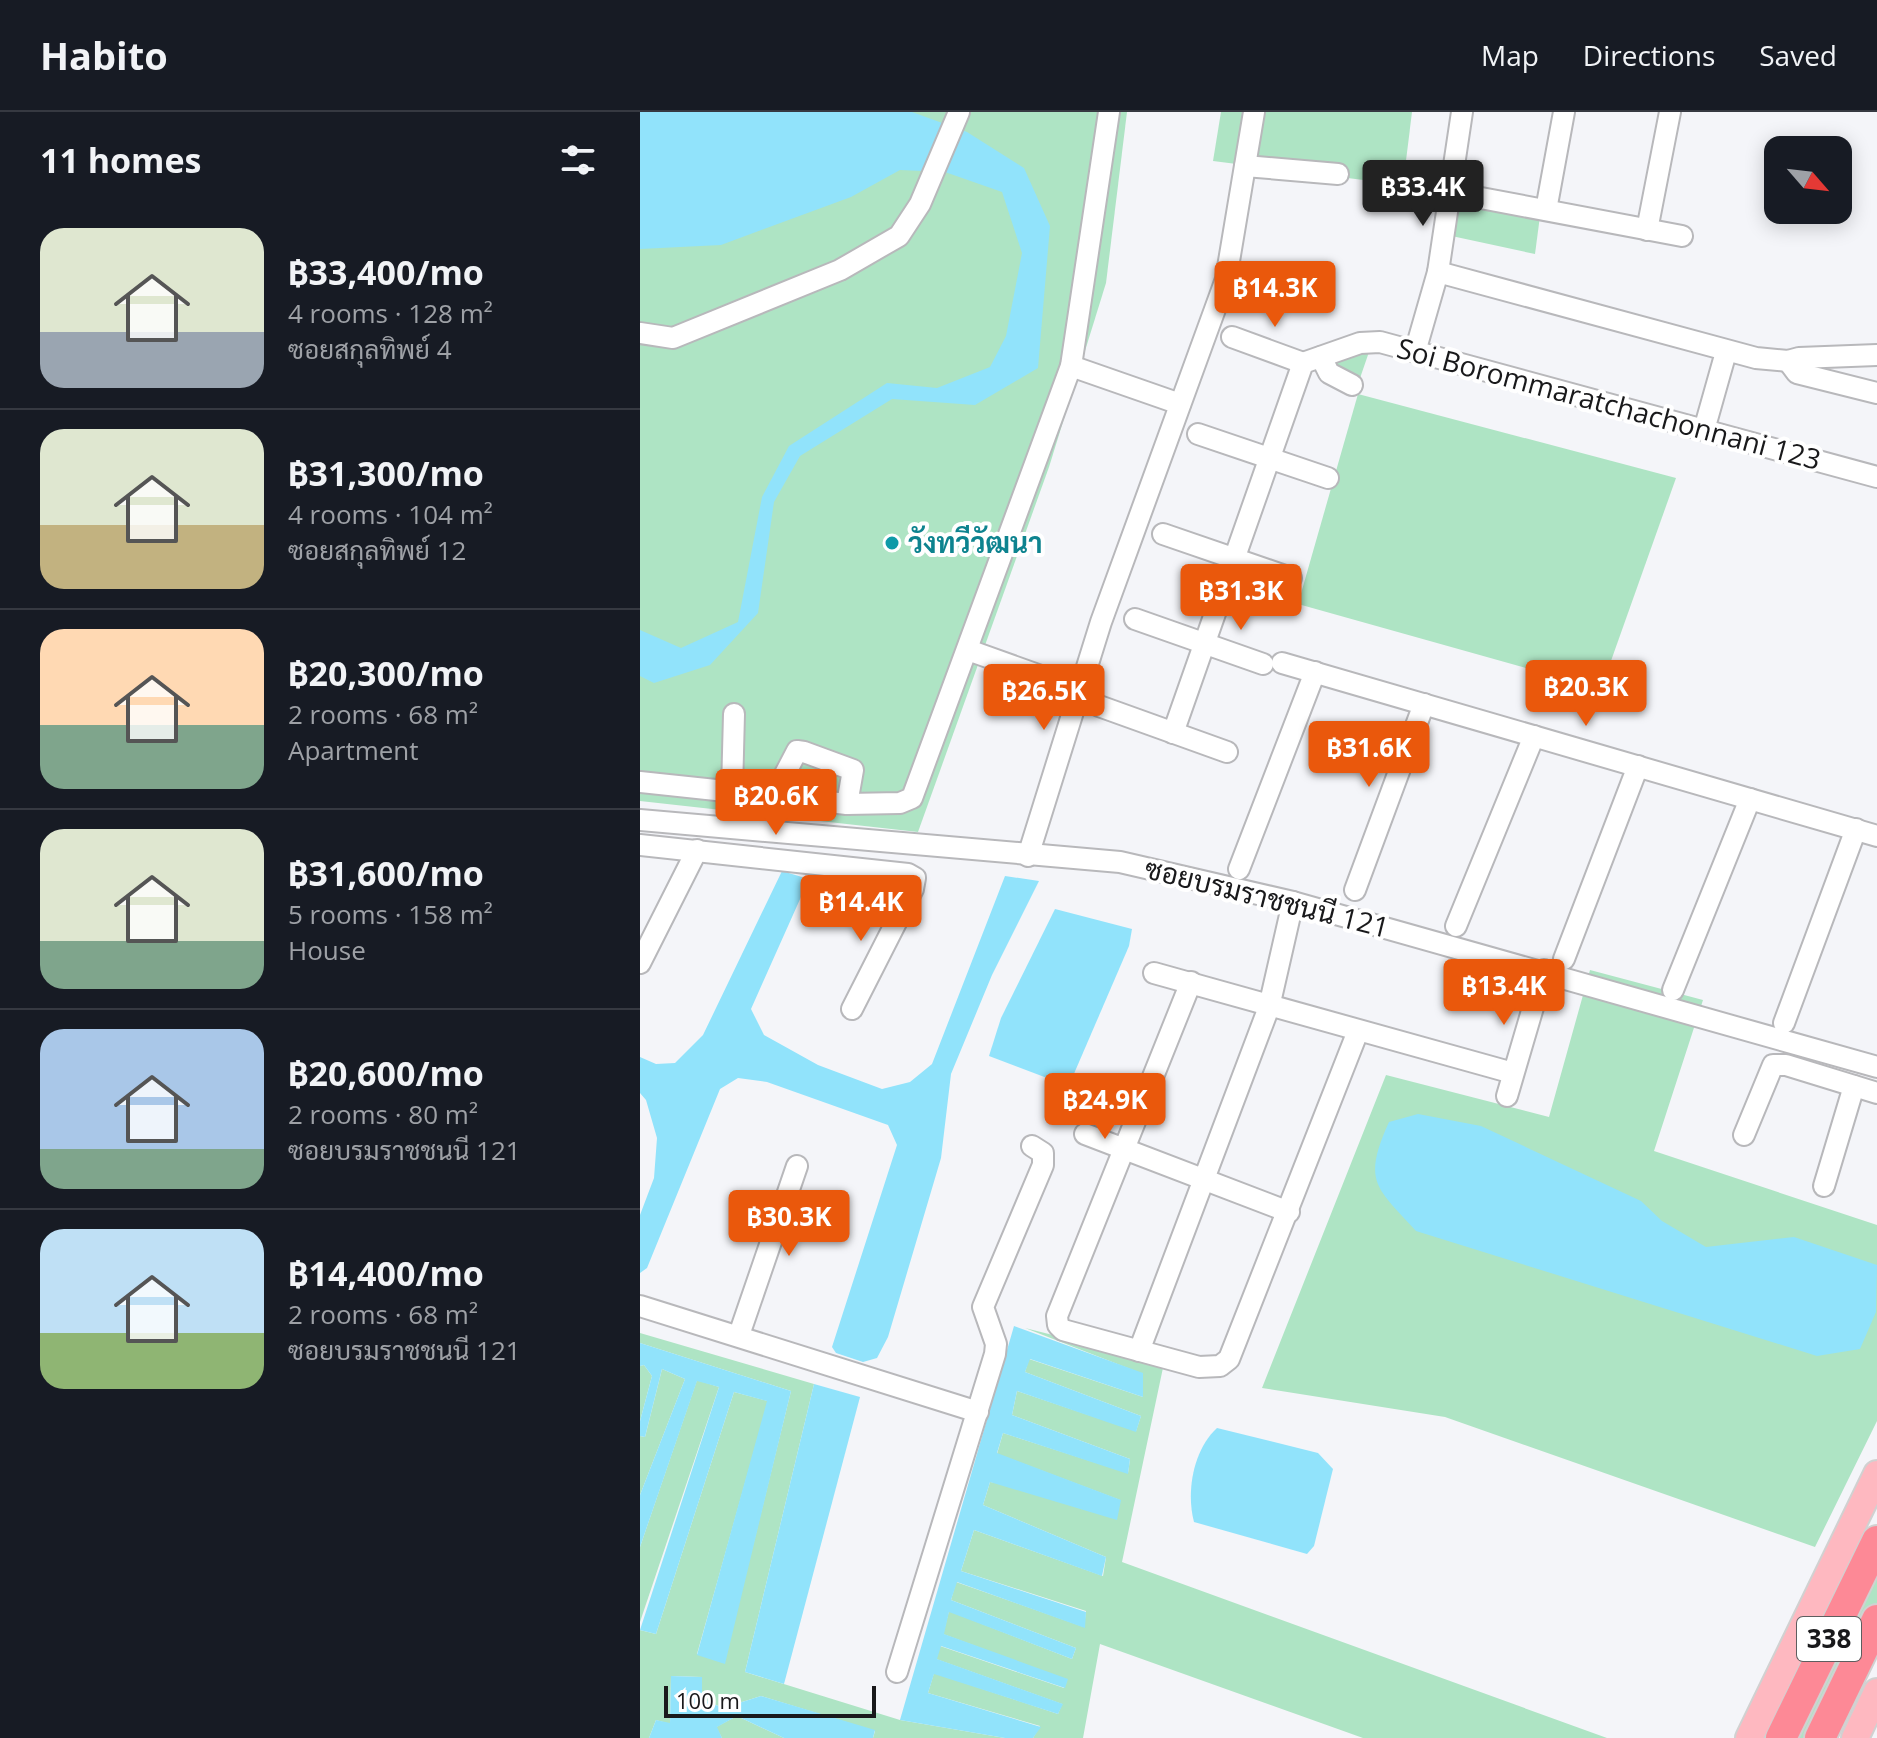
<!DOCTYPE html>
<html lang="en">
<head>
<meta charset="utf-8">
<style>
  :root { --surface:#171b24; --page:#242831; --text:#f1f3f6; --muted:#9ea1a6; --line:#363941; --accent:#ea580c }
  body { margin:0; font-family:"Open Sans",Sarabun,sans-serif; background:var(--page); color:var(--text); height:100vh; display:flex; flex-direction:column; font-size:30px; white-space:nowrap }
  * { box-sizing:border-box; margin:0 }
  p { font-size:26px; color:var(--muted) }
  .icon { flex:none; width:44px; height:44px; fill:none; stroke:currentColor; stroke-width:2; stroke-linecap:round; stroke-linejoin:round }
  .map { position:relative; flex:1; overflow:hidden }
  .details { display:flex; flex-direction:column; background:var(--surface); width:640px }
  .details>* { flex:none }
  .needle { width:52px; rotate:118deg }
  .buttons { position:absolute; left:1124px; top:24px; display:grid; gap:16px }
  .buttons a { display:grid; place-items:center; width:88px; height:88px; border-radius:16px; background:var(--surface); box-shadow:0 4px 20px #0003; font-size:40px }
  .scale { position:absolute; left:24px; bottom:20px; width:212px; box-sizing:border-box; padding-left:8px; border:4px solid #19191b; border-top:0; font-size:22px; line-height:28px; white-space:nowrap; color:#19191b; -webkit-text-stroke:6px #fff; paint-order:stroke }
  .price { position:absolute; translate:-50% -68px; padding:0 18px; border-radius:8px; background:var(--accent); color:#fff; font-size:26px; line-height:52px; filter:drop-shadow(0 2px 4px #0008) }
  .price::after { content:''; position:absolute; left:50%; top:48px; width:24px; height:18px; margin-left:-12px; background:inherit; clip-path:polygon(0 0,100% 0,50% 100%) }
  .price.on { background:#222; color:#fff }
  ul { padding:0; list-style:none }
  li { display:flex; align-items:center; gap:24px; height:200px; padding:0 40px }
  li+li { border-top:2px solid var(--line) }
  li span { display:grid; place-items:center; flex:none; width:224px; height:160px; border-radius:24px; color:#555 }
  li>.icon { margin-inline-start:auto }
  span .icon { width:96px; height:96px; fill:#fffc; stroke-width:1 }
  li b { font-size:34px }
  h2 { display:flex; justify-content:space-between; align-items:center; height:96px; padding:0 40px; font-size:34px }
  header { display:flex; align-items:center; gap:48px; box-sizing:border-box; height:112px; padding:0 40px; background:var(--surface); border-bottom:2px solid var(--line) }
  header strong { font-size:38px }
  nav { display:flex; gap:44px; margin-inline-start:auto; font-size:28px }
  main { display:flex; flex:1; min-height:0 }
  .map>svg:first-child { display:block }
  .green { fill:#aee4c4 }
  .water { fill:#91e3fb }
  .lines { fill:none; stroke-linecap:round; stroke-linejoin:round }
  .minor-casing { stroke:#b8b8bb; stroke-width:24 }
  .major-casing { stroke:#d1d1d1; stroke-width:30 }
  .highway-casing { stroke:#d1d1d1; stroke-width:34 }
  .minor { stroke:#fff; stroke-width:20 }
  .major { stroke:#feb8c0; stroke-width:26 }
  .highway { stroke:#fd8996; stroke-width:30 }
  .culture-dot { fill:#0f9aa8; stroke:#fff; stroke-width:3 }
  .labels { text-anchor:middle; stroke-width:8; stroke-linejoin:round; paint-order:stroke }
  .shield { fill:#fff; stroke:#5e5e5f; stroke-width:2 }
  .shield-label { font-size:26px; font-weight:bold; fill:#19191b }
  .street-label { font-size:28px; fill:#19191b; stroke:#fff }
  .culture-label { font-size:28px; font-weight:bold; fill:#0d838f; stroke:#fff; text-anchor:start }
</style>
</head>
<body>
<header>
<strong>Habito</strong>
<nav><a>Map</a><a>Directions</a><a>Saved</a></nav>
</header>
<main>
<section class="details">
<h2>11 homes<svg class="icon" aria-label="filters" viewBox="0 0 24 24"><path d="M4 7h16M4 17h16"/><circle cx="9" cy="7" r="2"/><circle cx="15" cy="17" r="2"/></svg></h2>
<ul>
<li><span style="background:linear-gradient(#dfe7d0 65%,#9aa5b1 0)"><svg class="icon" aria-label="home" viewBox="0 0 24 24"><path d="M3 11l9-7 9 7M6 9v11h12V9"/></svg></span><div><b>฿33,400/mo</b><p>4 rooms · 128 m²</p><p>ซอยสกุลทิพย์ 4</p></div></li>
<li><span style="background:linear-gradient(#dfe7d0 60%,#c2b280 0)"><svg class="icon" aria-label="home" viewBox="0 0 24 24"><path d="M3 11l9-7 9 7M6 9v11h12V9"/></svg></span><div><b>฿31,300/mo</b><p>4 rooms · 104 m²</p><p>ซอยสกุลทิพย์ 12</p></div></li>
<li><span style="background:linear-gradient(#ffd9b3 60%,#7fa58c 0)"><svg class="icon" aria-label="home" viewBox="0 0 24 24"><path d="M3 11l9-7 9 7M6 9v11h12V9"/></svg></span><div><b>฿20,300/mo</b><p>2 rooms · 68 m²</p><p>Apartment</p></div></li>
<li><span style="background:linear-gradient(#dfe7d0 70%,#7fa58c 0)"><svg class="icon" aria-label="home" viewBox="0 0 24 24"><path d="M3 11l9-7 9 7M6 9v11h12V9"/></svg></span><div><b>฿31,600/mo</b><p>5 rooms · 158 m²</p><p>House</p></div></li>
<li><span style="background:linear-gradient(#a9c7e8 75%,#7fa58c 0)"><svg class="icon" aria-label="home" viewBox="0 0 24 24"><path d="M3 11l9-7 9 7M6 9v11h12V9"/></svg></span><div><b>฿20,600/mo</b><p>2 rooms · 80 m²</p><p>ซอยบรมราชชนนี 121</p></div></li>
<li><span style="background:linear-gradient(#bfe0f5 65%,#8fb573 0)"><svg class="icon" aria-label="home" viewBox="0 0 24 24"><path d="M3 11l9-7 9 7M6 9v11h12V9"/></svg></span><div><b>฿14,400/mo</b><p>2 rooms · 68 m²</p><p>ซอยบรมราชชนนี 121</p></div></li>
</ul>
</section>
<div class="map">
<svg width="1237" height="1626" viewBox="0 0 1237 1626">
  <rect width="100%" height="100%" fill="#f4f5f9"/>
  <g class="green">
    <polygon points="0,0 487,0 466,171 409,355 278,720 0,689"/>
    <polygon points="581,0 772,0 763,73 573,49"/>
    <polygon points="812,86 900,104 895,142 807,123"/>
    <polygon points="730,237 719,269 688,250"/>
    <polygon points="718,282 1036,366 961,577 658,492"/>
    <polygon points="950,858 1063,888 1014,1039 1237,1113 1237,1309 1175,1435 805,1305 622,1276 746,963 909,1005"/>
    <polygon points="385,1216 524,1251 482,1450 967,1626 723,1626 460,1532 443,1626 393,1626 400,1614 288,1581 294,1561 418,1602 422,1592 296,1547 300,1534 424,1576 427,1568 303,1522 309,1499 432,1547 436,1536 311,1488 316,1470 444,1515 446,1499 321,1459 334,1418 463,1464 466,1445 343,1393 350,1370 480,1388 357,1342 363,1321 488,1361 490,1347 372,1303 377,1279 496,1319 501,1304 385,1260 389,1247 503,1285 503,1262"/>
    <polygon points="0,1221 174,1272 105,1560 260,1608 365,1626 233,1626 235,1619 121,1584 83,1596 62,1587 62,1565 31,1564 30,1612 16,1608 9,1626 0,1626 0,1518 16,1522 94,1280 128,1289 57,1542 84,1551 151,1279 0,1231"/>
    <polygon points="4,1253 12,1264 0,1309 0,1254"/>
    <polygon points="22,1257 45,1267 0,1383 0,1324 5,1325"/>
    <polygon points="57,1268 79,1275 0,1510 0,1435"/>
    <polygon points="1237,1454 1237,1493 1172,1626 1153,1626"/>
    <polygon points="97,1604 144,1626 82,1626 76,1615"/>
  </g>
  <g class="water">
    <polygon points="0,0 272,0 327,20 384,56 410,114 398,256 335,293 252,287 160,344 134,390 118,501 70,553 14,571 0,564 0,518 41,536 98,510 122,385 149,334 247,271 297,276 350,255 366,224 382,141 362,80 305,60 260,58 211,85 81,133 0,137"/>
    <polygon points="142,759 162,765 165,776 111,897 124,923 178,953 242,977 270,970 292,952 365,764 399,769 352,863 311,962 301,1046 248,1225 237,1246 223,1250 196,1241 192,1235 257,1033 248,1013 127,970 98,966 80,977 7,1156 0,1161 0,1103 14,1066 17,1026 6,988 0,981 0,945 16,952 35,951 63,923"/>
    <polygon points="415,797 492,817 489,834 433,964 415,969 349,944 361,906"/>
    <path d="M778 1002 841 1014 1001 1089 1022 1109 1066 1135 1154 1125 1237 1153 1236 1200 1220 1237 1177 1244 776 1119C736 1075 722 1070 749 1010Z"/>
    <polygon points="374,1214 503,1261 503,1285 390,1247 385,1260 501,1304 496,1320 377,1279 372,1303 490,1347 488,1362 363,1321 357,1341 481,1388 477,1408 350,1370 343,1393 466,1445 462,1464 334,1418 321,1459 446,1500 445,1516 317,1470 311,1488 436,1536 432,1547 309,1500 304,1522 428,1567 425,1576 301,1534 297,1547 423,1592 418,1602 294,1562 288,1581 401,1615 393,1626 365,1626 260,1608"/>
    <polygon points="0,1231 151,1279 85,1552 57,1543 127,1289 94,1280 16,1522 0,1518 79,1275 57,1269 0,1435 0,1383 45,1267 22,1257 5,1325 0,1324 0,1309 12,1264 4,1253 0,1254"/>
    <polygon points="174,1272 220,1285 144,1572 105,1560"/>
    <path d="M577 1316 678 1341 693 1357 674 1434 667 1442 554 1410C546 1380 553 1338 577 1316Z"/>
    <polygon points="31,1564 62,1565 62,1587 83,1596 121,1584 235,1618 233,1626 144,1626 97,1604 77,1615 82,1626 9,1626 16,1608 30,1611"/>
  </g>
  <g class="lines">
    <defs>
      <g id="minor">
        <polyline points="605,54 698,62"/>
        <polyline points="809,80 1042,124"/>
        <polyline points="906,98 924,0"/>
        <polyline points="1007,118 1030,0"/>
        <polyline points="798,160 1116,246 1148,249 1159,246 1237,243"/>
        <polyline points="0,221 33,226 200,158 259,124 280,92 319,0"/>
        <polyline points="592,225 663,251"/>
        <polyline points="775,240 798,160 822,0"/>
        <polyline points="681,245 689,261 712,273"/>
        <polyline points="1148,249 1157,261 1237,281"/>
        <polyline points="431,254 540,292"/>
        <polyline points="1064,318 1086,240"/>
        <polyline points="558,322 688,366"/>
        <polyline points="523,422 651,466"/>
        <polyline points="495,507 623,552"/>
        <polyline points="328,538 440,578"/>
        <polyline points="642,551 1237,724"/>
        <polyline points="459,594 587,640"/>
        <polyline points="533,621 663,251 720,231 740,230 1237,365"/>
        <polyline points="0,670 207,692 260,691 272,686 431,254 469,0"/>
        <polyline points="92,679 94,602"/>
        <polyline points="134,683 157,639 164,640 213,658 207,692"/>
        <polyline points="0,708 480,750 653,790 1237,955"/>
        <polyline points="0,733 268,762 275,766 273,777 212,897"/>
        <polyline points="388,744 461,510 586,167 614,0"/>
        <polyline points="599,757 675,560"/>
        <polyline points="715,778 784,592"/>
        <polyline points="816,814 894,624"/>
        <polyline points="924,847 998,654"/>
        <polyline points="0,851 57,738"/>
        <polyline points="514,861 873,961"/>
        <polyline points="551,870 417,1204 418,1213 423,1218 559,1255 580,1254 589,1247 718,919"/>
        <polyline points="1033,878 1110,687"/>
        <polyline points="1144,911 1216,717"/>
        <polyline points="867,984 904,858"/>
        <polyline points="445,1022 649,1100"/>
        <polyline points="1104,1023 1133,953 1146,953 1237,981"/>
        <polyline points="1184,1074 1214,974"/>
        <polyline points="0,1194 338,1300"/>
        <polyline points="99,1223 157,1054"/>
        <polyline points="499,1239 629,895 653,790"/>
        <polyline points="257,1560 355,1242 356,1232 343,1195 403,1053 403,1041 392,1034"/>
      </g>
      <g id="major">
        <polyline points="1109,1626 1237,1362"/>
        <polyline points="1215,1626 1237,1580"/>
      </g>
      <g id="highway">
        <polyline points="1141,1626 1237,1429"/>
        <polyline points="1180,1626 1237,1508"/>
      </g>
    </defs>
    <use href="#minor" class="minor-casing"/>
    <use href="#major" class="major-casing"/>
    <use href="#highway" class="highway-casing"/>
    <use href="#minor" class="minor"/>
    <use href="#major" class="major"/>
    <use href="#highway" class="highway"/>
  </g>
  <circle class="culture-dot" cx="252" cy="431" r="8"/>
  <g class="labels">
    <rect class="shield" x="1157" y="1505" width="64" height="44" rx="6"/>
    <g class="shield-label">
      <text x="1189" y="1536">338</text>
    </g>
    <g class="street-label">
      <text transform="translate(969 292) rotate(15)" y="10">Soi Borommaratchachonnani 123</text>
      <text transform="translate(627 786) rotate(14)" y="10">ซอยบรมราชชนนี 121</text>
    </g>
    <g class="culture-label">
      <text x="268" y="441">วังทวีวัฒนา</text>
    </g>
  </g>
</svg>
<div class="buttons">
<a><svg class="needle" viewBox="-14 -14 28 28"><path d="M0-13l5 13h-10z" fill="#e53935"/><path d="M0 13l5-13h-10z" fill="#9ea1a6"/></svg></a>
</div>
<div class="scale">100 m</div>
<b class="price on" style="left:783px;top:116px">฿33.4K</b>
<b class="price" style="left:635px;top:217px">฿14.3K</b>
<b class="price" style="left:601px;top:520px">฿31.3K</b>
<b class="price" style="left:946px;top:616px">฿20.3K</b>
<b class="price" style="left:404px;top:620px">฿26.5K</b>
<b class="price" style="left:729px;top:677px">฿31.6K</b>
<b class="price" style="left:136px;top:725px">฿20.6K</b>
<b class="price" style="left:221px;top:831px">฿14.4K</b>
<b class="price" style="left:864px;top:915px">฿13.4K</b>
<b class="price" style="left:465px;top:1029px">฿24.9K</b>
<b class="price" style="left:149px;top:1146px">฿30.3K</b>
</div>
</main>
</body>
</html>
